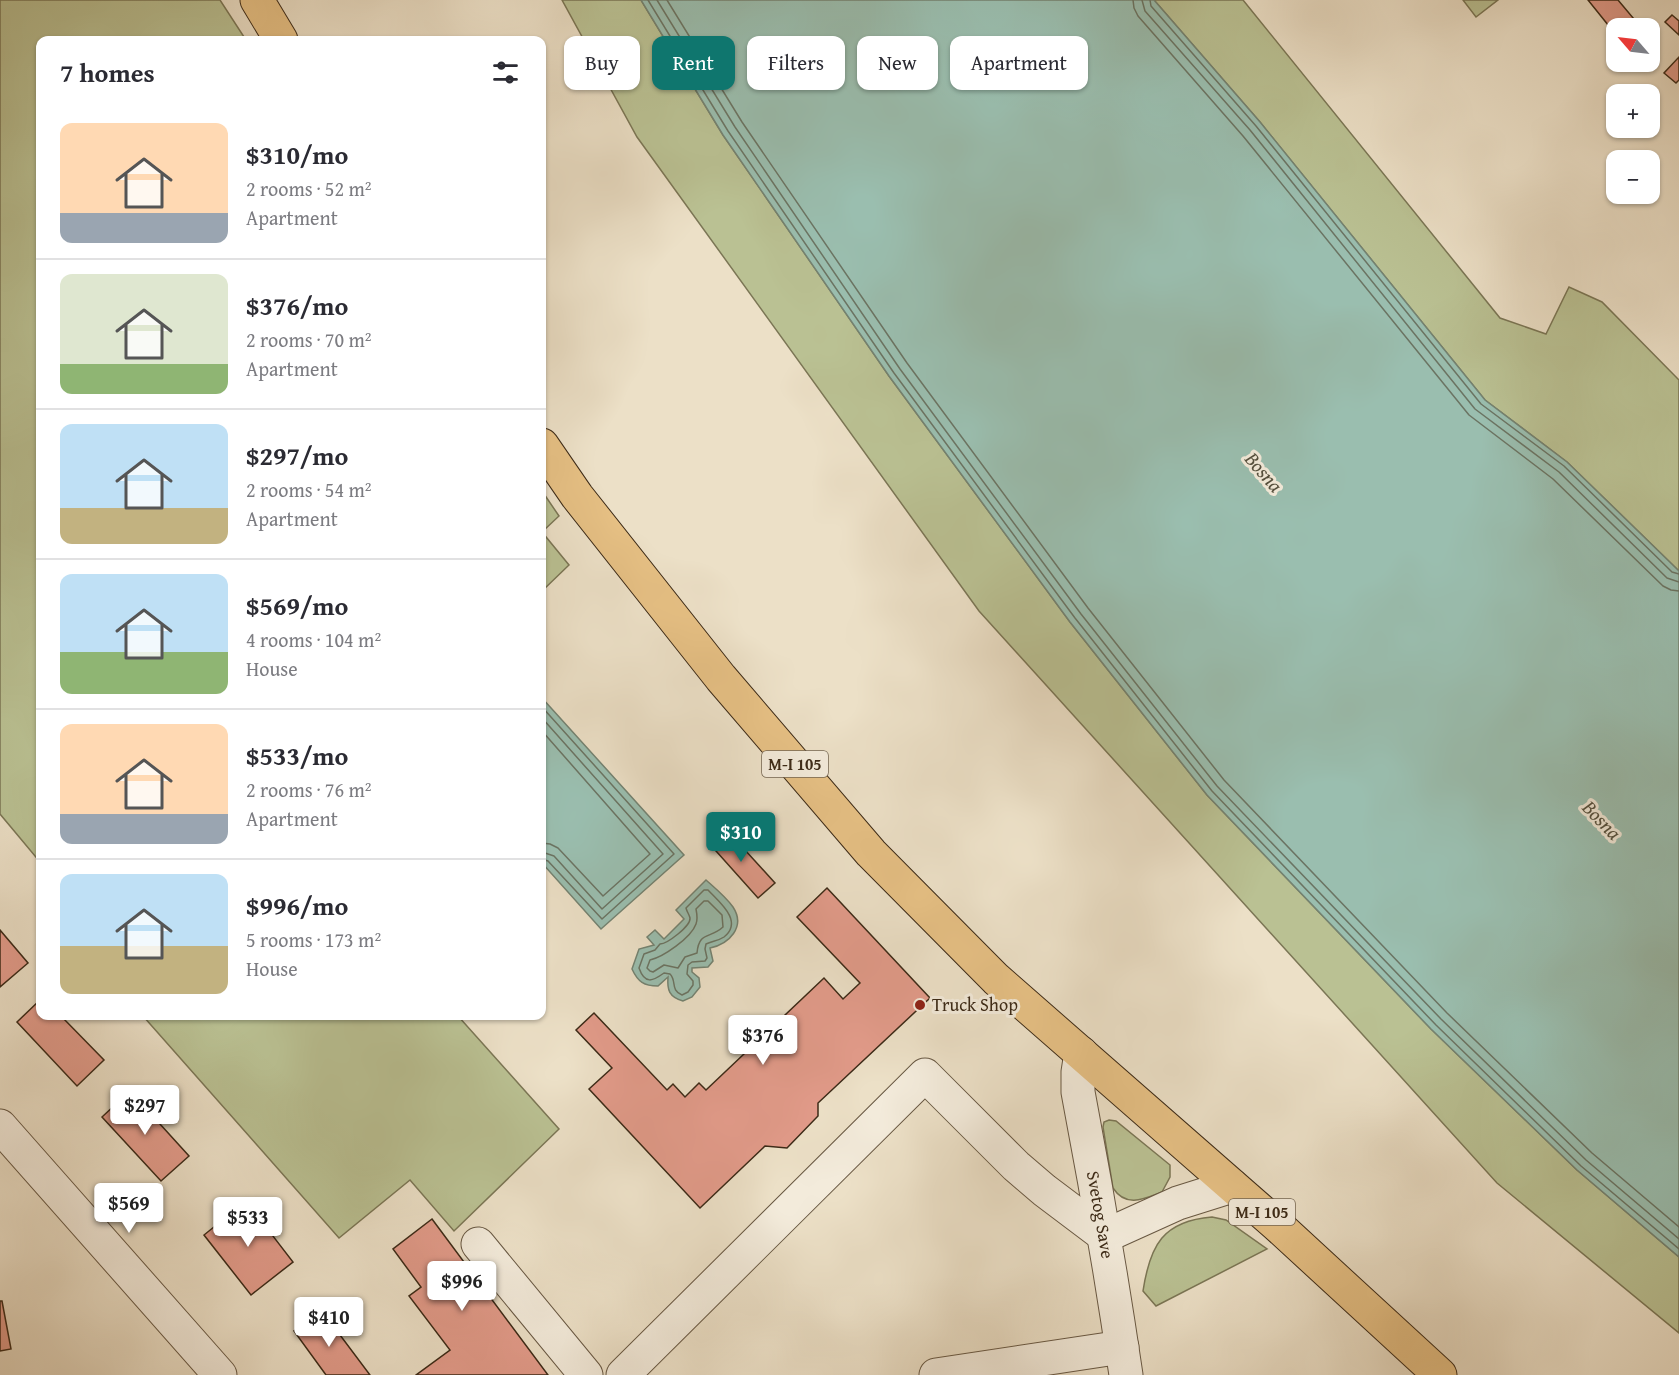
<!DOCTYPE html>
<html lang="en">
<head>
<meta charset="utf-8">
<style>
  :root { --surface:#fff; --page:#f7f7f7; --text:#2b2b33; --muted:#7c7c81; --line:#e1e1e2; --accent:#0f766e }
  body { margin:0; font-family:"Gentium Book Plus",serif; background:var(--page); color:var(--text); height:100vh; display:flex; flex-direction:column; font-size:22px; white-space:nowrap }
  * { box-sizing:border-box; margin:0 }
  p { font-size:20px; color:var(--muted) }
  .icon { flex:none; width:33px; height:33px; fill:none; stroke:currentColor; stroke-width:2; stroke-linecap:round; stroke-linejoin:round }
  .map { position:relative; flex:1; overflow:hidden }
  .panel { position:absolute; left:36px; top:36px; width:510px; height:984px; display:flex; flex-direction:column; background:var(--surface); border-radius:12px; box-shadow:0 2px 4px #0004 }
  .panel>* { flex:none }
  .top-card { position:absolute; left:564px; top:36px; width:570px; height:54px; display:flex; gap:12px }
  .needle { width:39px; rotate:298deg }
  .fabs { position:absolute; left:1606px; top:18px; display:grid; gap:12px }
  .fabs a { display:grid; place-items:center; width:54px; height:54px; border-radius:12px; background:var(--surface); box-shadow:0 2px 4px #0004; font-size:30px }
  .price { position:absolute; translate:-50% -51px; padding:0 14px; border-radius:6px; background:#fff; color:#222; font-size:20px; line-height:39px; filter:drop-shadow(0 2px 3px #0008) }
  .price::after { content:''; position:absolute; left:50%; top:36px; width:18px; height:14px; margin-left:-9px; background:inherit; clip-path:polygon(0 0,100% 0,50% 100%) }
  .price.selected { background:var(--accent); color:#fff }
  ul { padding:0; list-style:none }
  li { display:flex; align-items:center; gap:18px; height:150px; padding:0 24px }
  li+li { border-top:2px solid var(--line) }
  li span { display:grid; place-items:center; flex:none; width:168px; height:120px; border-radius:12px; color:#555 }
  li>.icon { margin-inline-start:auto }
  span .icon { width:72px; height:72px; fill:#fffc; stroke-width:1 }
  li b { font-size:26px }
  h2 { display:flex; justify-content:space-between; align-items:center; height:72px; padding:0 24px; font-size:26px }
  .chip { padding:0 21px; border-radius:12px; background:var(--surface); box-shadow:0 2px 4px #0004; font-size:21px; line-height:54px }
  .chip.selected { background:var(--accent); color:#fff }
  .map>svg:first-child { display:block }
  .green { fill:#bac193; stroke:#7b7655; stroke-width:1.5 }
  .water { fill:#9abeaf; stroke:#748372; stroke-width:1.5 }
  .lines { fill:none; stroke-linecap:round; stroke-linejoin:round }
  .shore { stroke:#6b7463; stroke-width:1.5 }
  .building { fill:#e29b8a; stroke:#3c2a17; stroke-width:1.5 }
  .minor-casing { stroke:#685843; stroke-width:35 }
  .major-casing { stroke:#3c2a17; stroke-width:35 }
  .minor { stroke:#f3ebdb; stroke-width:33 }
  .major { stroke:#e6c084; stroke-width:33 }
  .poi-dot { fill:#8f2418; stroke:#f3ebdb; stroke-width:2 }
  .labels { text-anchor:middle; stroke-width:6; stroke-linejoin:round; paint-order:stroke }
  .shield { fill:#f3ebdb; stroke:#736452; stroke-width:1.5 }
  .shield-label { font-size:16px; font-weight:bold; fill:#3c2a17 }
  .poi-label { font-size:18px; fill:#3c2a17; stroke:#f3ebdb; text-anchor:start }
  .street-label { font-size:18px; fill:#3c2a17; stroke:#f3ebdb }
  .water-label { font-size:20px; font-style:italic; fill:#544f3d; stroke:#f3ebdb }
</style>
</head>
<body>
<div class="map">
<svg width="1679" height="1375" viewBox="0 0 1679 1375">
  <rect width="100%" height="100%" fill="#ece0c7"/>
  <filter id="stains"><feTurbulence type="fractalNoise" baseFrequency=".00333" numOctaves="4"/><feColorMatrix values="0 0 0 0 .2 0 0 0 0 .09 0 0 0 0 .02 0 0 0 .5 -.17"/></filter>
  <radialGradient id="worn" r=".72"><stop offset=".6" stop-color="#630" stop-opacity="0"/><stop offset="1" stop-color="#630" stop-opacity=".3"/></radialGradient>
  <g class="green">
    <polygon points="0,0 220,0 246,40 40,40 40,862 0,814"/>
    <polygon points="562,0 641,0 723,135 889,376 1070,622 1207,795 1431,1029 1577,1170 1679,1257 1679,1333 1497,1183 979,611 637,137"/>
    <polygon points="1154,0 1243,0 1500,318 1546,334 1569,287 1602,302 1679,380 1679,571 1567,462 1485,400 1260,122"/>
    <polygon points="1463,0 1498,0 1476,17"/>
    <polygon points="542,491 559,516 542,532 569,565 542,591"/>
    <polygon points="143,1016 458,1016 559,1129 454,1231 410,1180 339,1238"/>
    <path d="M1109 1120 1116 1121 1170 1165V1177L1162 1192C1144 1199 1126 1208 1113 1188L1103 1127 1104 1122Z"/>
    <path d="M1212 1217 1226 1220 1267 1249 1156 1306 1143 1291C1150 1245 1163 1221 1212 1217Z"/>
  </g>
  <g class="water">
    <polygon points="641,0 1154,0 1260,122 1485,400 1567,462 1679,571 1679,1257 1577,1170 1431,1029 1207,795 1070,622 889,376 723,135"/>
    <polygon points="542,698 684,855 601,929 542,863"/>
    <path d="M706 880C715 888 726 897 733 907 746 927 729 944 710 948L713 961 708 967 692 968V972L699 978 700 987 692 997 683 1001C669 997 667 990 668 977L658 986C644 986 638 982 632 969L639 949 654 945 647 937 655 930 664 939 684 919 676 910Z"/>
  </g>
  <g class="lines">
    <g class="shore">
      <polyline points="648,0 728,131 894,373 1075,618 1212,791 1436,1025 1581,1166 1679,1249"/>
      <polyline points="657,0 735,127 900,369 1081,614 1217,786 1441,1019 1586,1160 1679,1239"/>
      <polyline points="667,0 742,122 907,363 1088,608 1224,780 1447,1013 1592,1153 1679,1227"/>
      <polyline points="1133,0 1134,8 1138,16 1243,136 1469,415 1553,479 1663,586 1671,590 1679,591"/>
      <polyline points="1142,0 1145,11 1250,130 1475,409 1559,472 1667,578 1679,582"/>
      <polyline points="1150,0 1151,6 1256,126 1481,404 1564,466 1672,572 1679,574"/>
      <polyline points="542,707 674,854 602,919 548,861 542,859"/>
      <polyline points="542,718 663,854 602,909 554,856 542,852"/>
      <polyline points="542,731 650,854 603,896 558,848 550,844 542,843"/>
      <path d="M704 890H708C719 902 744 921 724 937 718 941 712 941 706 944L705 949 707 958 705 961 692 962 688 965 687 974 693 981V985L688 992 682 995C670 990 677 981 670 974L664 973C653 981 645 985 639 968L644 954 655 950 660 944C667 944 691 926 690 918 689 914 687 912 686 908Z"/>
      <path d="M704 901H708L722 915 723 927C710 939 699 931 697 953L685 957 678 968 664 965 653 972 650 971 647 968 650 960C663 957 691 938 696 924 698 919 697 914 696 909Z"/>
    </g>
  </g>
  <g class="building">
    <polygon points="1588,0 1618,0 1639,25 1634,28 1617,28 1617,36"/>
    <polygon points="1672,15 1679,21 1679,35 1665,22"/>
    <polygon points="1679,57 1679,80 1676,83 1664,73"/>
    <polygon points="724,827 775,883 758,898 708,842"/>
    <polygon points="827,888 930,998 818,1103 818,1116 787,1148 765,1146 700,1208 589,1089 612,1068 576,1030 594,1013 667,1090 673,1084 685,1097 699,1083 706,1090 824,978 843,999 860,983 797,917"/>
    <polygon points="0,930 28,963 0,987"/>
    <polygon points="40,1000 40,1016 61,1016 104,1060 77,1086 17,1022"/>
    <polygon points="130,1091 189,1156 161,1181 102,1117"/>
    <polygon points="246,1201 293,1262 251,1295 204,1235"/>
    <polygon points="432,1219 548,1375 416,1375 450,1350 409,1296 421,1287 393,1249"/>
    <polygon points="0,1301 2,1301 11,1349 0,1351"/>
    <polygon points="322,1311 370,1375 326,1375 294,1331"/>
  </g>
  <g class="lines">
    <defs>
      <g id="minor">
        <path id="s1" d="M1081 1053 1078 1072V1092C1096 1186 1112 1280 1126 1375"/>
        <polyline points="0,1126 220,1375"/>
        <polyline points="478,1244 586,1375"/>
        <polyline points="623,1375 925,1075 1016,1166 1044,1190 1105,1236 1178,1203 1232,1186"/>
        <polyline points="936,1375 1122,1347"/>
      </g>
      <g id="major">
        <polyline points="257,0 281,40"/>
        <polyline points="542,445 577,496 721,678 871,853 996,979 1277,1225 1440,1375"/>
      </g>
    </defs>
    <use href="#minor" class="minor-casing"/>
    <use href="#major" class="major-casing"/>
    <use href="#minor" class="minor"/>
    <use href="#major" class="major"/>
  </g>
  <circle class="poi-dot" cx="920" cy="1005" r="6"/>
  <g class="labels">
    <g class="shield">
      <rect x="762" y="751" width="66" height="26" rx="4.5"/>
      <rect x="1229" y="1199" width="66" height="26" rx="4.5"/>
    </g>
    <g class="shield-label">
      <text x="795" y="770">M-I 105</text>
      <text x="1262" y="1218">M-I 105</text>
    </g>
    <g class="poi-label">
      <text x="932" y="1011">Truck Shop</text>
    </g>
    <g class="street-label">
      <text dy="6" stroke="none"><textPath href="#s1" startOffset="164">Svetog Save</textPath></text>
    </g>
    <g class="water-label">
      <text transform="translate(1264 472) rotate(49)" y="7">Bosna</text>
      <text transform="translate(1602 820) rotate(46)" y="7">Bosna</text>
    </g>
  </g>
  <rect width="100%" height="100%" filter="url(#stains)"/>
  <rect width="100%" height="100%" fill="url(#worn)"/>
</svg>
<div class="fabs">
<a><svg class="needle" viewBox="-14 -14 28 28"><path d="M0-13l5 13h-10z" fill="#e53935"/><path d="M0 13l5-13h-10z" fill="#7c7c81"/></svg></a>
<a>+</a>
<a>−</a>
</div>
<b class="price selected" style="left:741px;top:863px">$310</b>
<b class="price" style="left:763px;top:1066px">$376</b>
<b class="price" style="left:145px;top:1136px">$297</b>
<b class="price" style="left:129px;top:1234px">$569</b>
<b class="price" style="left:248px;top:1248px">$533</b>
<b class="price" style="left:462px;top:1312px">$996</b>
<b class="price" style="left:329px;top:1348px">$410</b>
<div class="top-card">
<a class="chip">Buy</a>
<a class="chip selected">Rent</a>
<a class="chip">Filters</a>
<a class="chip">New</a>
<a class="chip">Apartment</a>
</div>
<section class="panel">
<h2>7 homes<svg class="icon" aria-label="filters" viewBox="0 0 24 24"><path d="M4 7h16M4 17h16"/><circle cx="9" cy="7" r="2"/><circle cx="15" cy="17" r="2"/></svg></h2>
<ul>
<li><span style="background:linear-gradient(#ffd9b3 75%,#9aa5b1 0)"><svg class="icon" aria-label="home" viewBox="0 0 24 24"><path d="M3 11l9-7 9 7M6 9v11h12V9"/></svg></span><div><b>$310/mo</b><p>2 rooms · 52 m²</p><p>Apartment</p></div></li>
<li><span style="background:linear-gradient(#dfe7d0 75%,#8fb573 0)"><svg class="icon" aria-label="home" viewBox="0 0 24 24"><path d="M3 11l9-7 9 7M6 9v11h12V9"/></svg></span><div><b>$376/mo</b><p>2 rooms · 70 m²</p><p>Apartment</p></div></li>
<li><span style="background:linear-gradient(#bfe0f5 70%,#c2b280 0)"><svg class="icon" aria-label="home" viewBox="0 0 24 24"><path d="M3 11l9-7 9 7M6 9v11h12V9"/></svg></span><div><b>$297/mo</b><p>2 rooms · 54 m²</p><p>Apartment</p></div></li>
<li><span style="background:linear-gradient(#bfe0f5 65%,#8fb573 0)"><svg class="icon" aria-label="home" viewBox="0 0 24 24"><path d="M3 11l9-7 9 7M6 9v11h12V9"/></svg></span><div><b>$569/mo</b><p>4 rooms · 104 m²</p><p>House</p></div></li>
<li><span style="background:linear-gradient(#ffd9b3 75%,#9aa5b1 0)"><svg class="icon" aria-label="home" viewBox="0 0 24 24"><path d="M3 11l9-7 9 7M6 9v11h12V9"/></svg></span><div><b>$533/mo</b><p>2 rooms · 76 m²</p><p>Apartment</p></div></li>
<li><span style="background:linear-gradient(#bfe0f5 60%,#c2b280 0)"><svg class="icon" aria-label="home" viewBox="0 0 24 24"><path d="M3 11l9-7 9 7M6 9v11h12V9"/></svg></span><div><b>$996/mo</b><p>5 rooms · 173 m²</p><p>House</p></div></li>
</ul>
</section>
</div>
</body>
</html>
